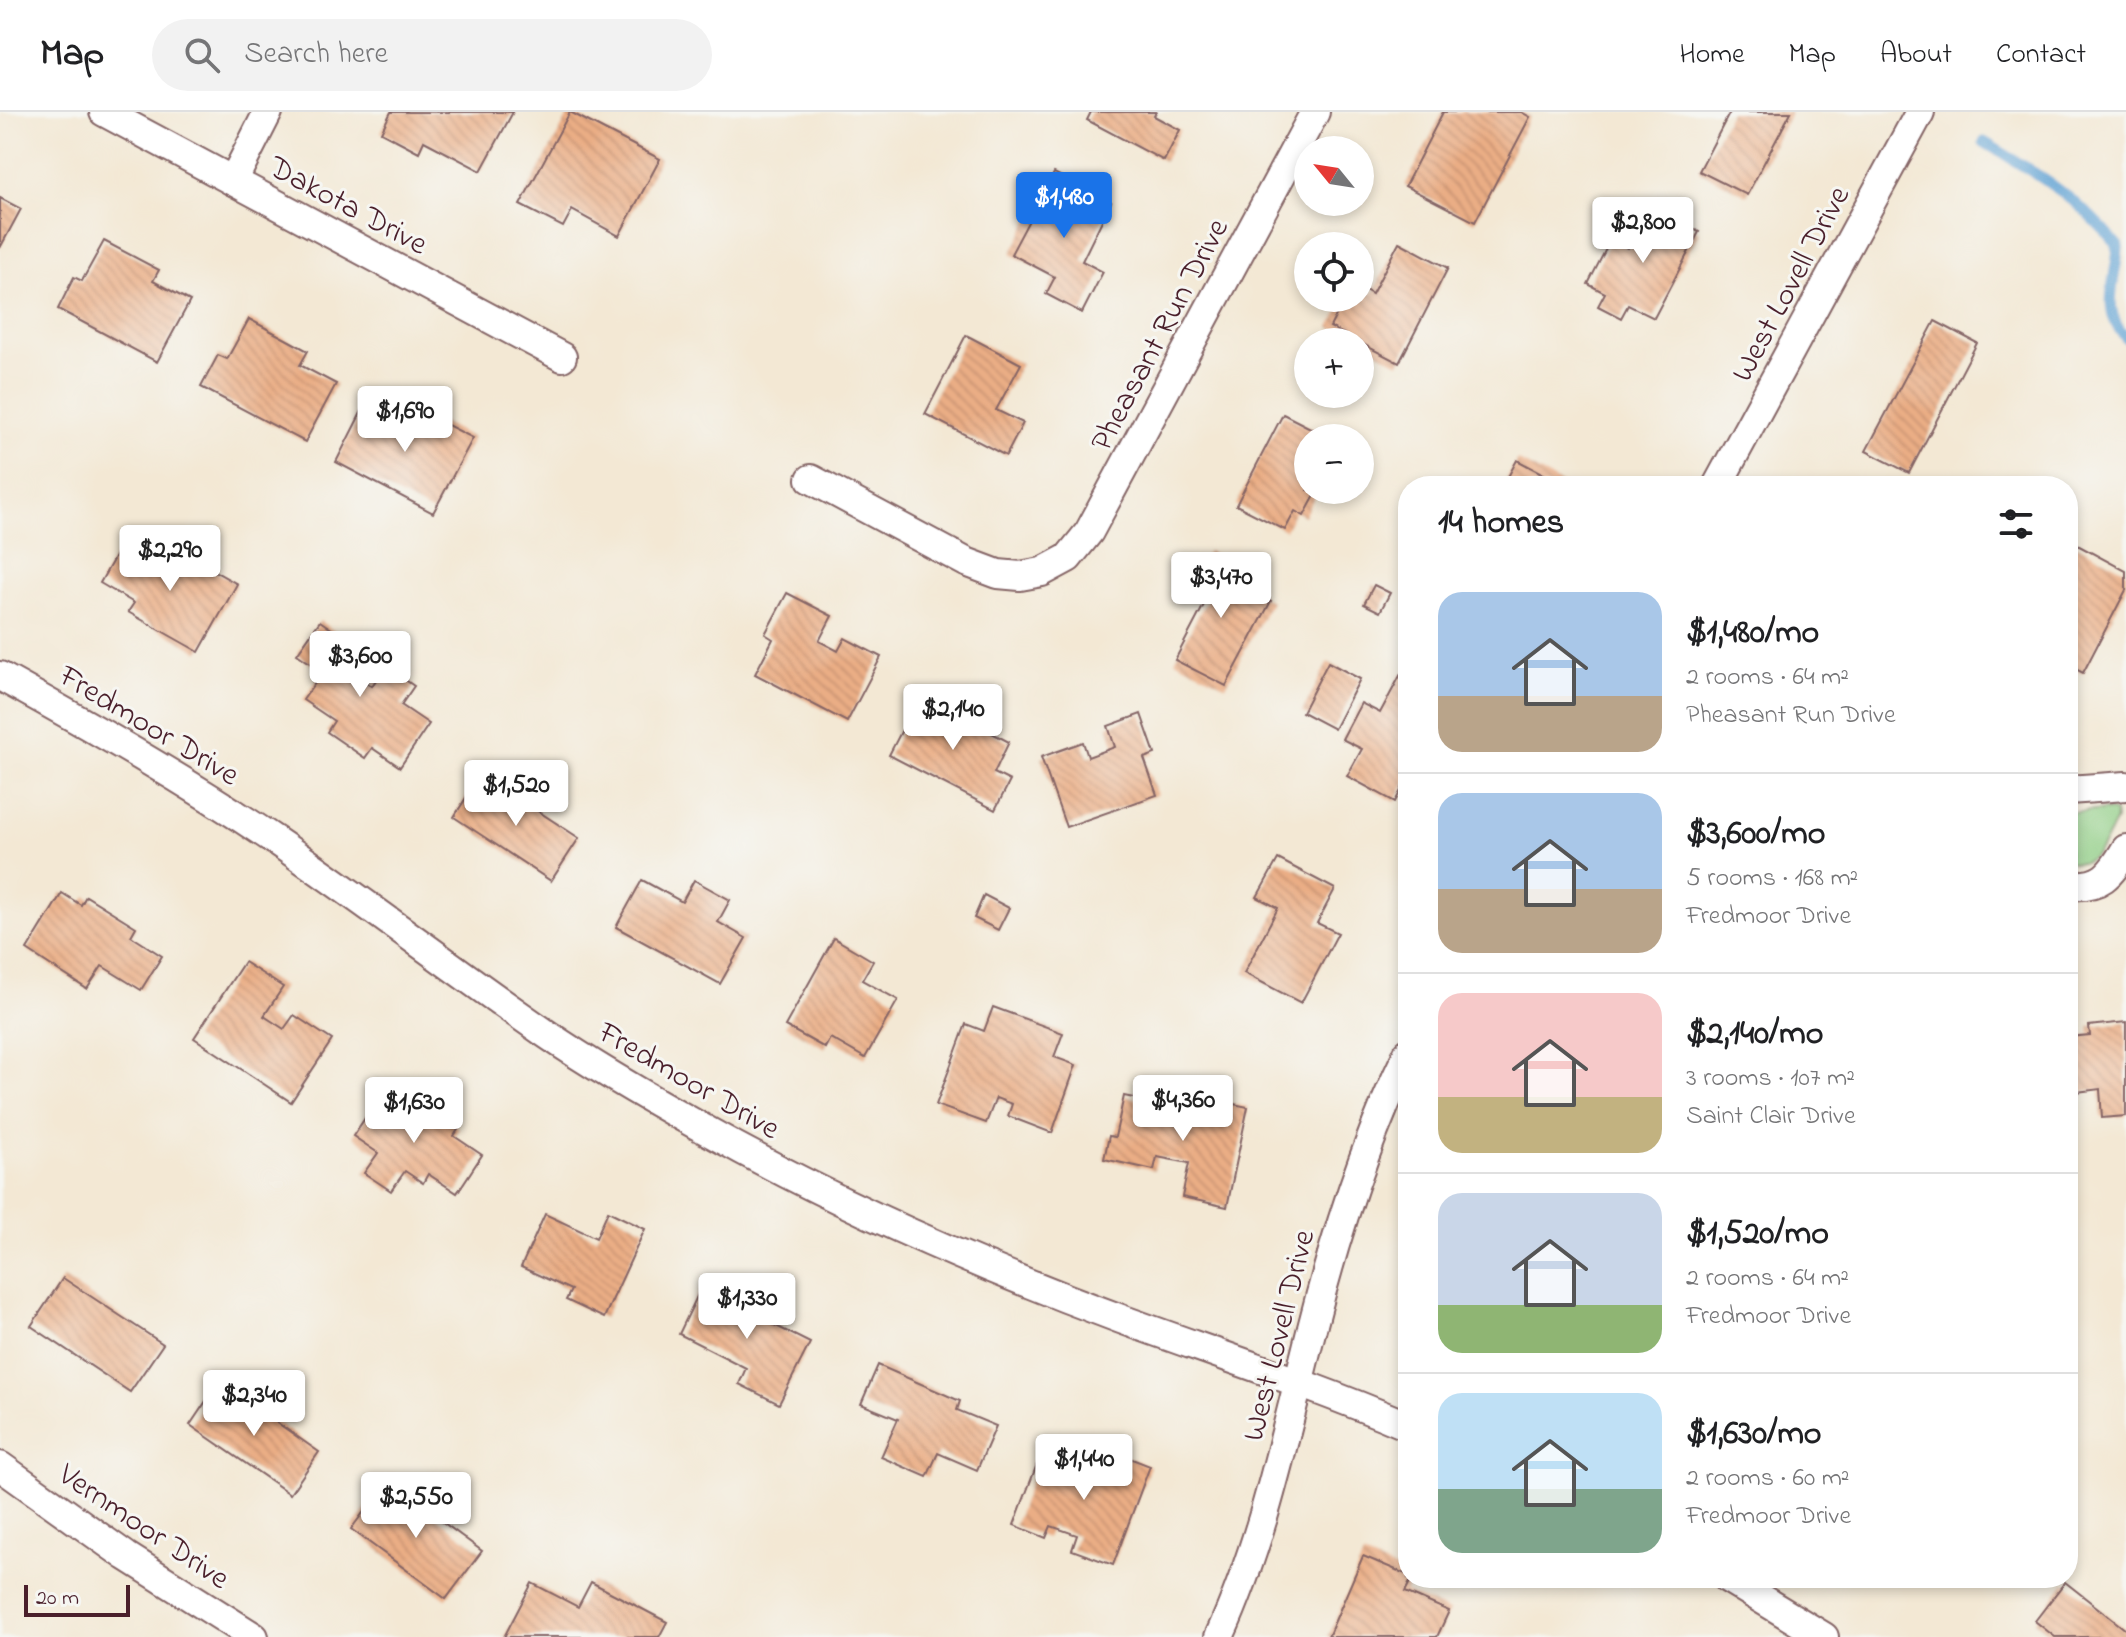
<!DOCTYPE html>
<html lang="en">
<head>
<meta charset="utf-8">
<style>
  :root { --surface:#fff; --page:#f2f2f2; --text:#202124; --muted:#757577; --line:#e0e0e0; --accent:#1a73e8 }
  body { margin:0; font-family:"Indie Flower",sans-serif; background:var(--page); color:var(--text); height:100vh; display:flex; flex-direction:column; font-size:30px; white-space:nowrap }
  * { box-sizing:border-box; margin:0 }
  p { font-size:26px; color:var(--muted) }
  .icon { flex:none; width:44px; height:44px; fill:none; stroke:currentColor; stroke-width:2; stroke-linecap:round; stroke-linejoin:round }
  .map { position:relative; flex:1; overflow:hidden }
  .side { position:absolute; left:1398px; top:364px; width:680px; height:1112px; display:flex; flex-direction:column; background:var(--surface); border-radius:32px; box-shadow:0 4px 12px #0003 }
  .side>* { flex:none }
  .needle { width:52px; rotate:300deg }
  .tools { position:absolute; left:1294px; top:24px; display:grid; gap:16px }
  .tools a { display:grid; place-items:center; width:80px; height:80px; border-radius:50%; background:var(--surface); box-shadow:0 4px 12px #0003; font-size:40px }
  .scale { position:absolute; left:24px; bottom:20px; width:106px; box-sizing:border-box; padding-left:8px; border:4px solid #4a1f2b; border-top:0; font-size:22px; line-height:28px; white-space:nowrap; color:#4a1f2b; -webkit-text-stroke:6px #f6f6f2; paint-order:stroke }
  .price { position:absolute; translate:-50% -68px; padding:0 18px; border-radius:8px; background:#fff; color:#222; font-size:26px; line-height:52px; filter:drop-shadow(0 2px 4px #0008) }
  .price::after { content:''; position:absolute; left:50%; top:48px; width:24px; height:18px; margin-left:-12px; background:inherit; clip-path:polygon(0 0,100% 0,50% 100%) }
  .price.active { background:var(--accent); color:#fff }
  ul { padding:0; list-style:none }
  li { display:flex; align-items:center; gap:24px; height:200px; padding:0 40px }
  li+li { border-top:2px solid var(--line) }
  li span { display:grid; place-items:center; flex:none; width:224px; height:160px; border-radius:24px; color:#555 }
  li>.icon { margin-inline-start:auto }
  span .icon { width:96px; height:96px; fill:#fffc; stroke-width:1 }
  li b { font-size:34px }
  h2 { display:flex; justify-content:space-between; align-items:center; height:96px; padding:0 40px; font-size:34px }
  header { display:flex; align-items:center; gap:48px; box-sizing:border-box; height:112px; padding:0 40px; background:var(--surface); border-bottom:2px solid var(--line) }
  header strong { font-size:38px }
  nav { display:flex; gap:44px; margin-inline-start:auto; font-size:28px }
  .search { width:560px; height:72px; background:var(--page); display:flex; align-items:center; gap:20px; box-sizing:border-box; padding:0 28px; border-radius:44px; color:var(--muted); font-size:30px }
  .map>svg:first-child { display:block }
  .green { fill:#8fcd84; stroke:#6c7658; stroke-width:2 }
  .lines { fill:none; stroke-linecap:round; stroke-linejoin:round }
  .stream { stroke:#5fa1d3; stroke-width:11 }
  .building { fill:url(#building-back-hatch) }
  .minor-casing { stroke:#856566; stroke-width:32 }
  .minor { stroke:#fff; stroke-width:28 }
  .labels { text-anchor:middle; stroke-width:6; stroke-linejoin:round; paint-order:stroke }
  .street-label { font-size:32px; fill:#4a1f2b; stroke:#f6f6f2 }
</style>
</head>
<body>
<header>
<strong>Map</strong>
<div class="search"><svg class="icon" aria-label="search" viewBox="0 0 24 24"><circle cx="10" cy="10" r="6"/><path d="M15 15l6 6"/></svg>Search here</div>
<nav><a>Home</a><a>Map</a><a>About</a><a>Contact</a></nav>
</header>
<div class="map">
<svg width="2126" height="1525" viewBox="0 0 2126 1525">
  <defs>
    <pattern id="building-back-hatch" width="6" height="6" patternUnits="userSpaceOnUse" patternTransform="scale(2)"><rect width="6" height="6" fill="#eaad85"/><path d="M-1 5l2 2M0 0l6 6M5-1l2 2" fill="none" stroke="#ca9473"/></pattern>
  </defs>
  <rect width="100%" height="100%" fill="#f6f6f2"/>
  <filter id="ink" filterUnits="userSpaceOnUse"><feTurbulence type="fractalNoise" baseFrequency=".0125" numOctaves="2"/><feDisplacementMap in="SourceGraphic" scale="16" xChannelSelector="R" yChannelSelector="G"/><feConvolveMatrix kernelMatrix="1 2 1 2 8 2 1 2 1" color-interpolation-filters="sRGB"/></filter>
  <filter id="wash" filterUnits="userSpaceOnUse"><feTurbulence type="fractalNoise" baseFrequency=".006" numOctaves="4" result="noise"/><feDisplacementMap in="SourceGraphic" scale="32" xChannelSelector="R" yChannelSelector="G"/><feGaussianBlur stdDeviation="1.8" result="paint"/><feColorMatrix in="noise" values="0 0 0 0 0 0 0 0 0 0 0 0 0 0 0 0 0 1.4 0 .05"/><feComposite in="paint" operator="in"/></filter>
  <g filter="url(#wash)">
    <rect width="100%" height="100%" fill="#f3e8d4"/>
    <path class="green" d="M2106 698 2115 700 2116 707C2107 727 2096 758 2068 749V701Z"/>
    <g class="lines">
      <path class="stream" d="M1984 30C2037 62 2079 86 2118 134 2117 167 2099 199 2126 226"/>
    </g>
    <g id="blocks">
      <g class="building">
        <polygon points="391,0 513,0 481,59 424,29 419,40 381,20"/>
        <polygon points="570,0 660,47 619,124 572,98 563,115 520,93"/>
        <polygon points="1091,0 1156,0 1154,4 1180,18 1164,49 1087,8"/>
        <polygon points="1443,0 1521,0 1530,5 1475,110 1405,74"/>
        <polygon points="1730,0 1791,0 1747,83 1699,59"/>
        <polygon points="1054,61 1111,90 1082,149 1103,160 1082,201 1046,182 1055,165 1011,142"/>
        <polygon points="0,86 21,97 0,136"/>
        <polygon points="1650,94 1699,120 1654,206 1628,193 1621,206 1598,194 1605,181 1588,172 1611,127 1628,136"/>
        <polygon points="104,129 159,158 153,169 190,189 157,250 58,197 74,165 82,169"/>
        <polygon points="1399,130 1448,156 1399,251 1330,215 1345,186 1360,186 1360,175 1372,182"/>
        <polygon points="249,207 308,239 300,253 336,272 305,330 201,275 218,243 227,247"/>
        <polygon points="1935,209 1977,231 1909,361 1866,339"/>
        <polygon points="966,223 1021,252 996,298 1023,311 1006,344 925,302"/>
        <polygon points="390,291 430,312 434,306 473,326 433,401 336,350 364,295 382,305"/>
        <polygon points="1283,302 1330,326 1308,326 1308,378 1318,378 1304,404 1295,399 1285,418 1236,393"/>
        <polygon points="1517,348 1566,374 1503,374"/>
        <polygon points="126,425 181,456 188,444 237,472 199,540 128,500 134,491 100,471"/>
        <polygon points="2070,429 2126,459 2126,478 2083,561 2068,553"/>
        <polygon points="1208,439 1246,459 1238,473 1271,489 1226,574 1175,548 1207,487 1189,478"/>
        <polygon points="1374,473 1390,481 1380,500 1364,492"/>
        <polygon points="787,481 832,504 819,529 838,539 845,526 881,545 847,610 755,562 773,527 765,522"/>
        <polygon points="320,509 373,546 356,571 358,572 362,567 372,574 385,554 414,574 401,593 429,612 400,655 372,636 365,646 327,620 334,609 303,588 323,560 297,542"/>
        <polygon points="1328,550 1360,567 1334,617 1302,600"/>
        <polygon points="1401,562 1408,566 1408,665 1395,690 1347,664 1362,637 1342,627 1361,591 1380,601"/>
        <polygon points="920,583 1009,630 994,661 1010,669 995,698 889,643"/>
        <polygon points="1141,602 1155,642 1144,646 1157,683 1066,715 1041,645 1083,630 1088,645 1115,635 1108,614"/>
        <polygon points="481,662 579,726 551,769 454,705"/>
        <polygon points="1278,747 1335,777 1317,811 1338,821 1301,891 1244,861 1278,796 1257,785"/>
        <polygon points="642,768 682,790 694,768 730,788 718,810 746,826 720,872 616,815"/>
        <polygon points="62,781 81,793 86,784 136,815 131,824 162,844 141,878 102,854 87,877 27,838"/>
        <polygon points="984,783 1009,796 998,818 974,806"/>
        <polygon points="834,826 873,849 862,868 898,888 865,946 830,926 825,936 785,914"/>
        <polygon points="244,850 283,875 264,904 284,917 294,903 332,928 291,990 194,926"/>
        <polygon points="993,895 1063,921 1054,945 1076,953 1052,1021 1008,1004 1012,992 996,986 986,1011 936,993 966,912 984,919"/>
        <polygon points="2126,910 2126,1004 2102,1006 2100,977 2068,981 2068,925 2090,923 2089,914"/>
        <polygon points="384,978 415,999 421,990 459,1016 454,1024 482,1043 457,1081 428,1062 423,1071 405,1059 391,1079 364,1061 378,1041 353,1024"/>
        <polygon points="1124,984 1206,1001 1209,987 1248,995 1227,1095 1182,1085 1189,1051 1157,1045 1154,1058 1104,1047 1109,1024 1115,1025"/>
        <polygon points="608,1099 645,1117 604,1206 566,1188 571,1178 521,1155 545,1102 596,1126"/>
        <polygon points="63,1166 163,1232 130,1280 31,1214"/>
        <polygon points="701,1176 732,1192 739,1180 779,1200 774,1213 810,1231 779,1292 739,1272 746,1256 679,1222"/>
        <polygon points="878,1253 960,1289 957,1298 996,1314 977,1358 938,1341 927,1365 881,1345 898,1307 861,1292"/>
        <polygon points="219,1270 319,1340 290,1382 190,1313"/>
        <polygon points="1104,1336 1150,1354 1113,1453 1072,1438 1077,1423 1051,1414 1046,1426 1014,1413 1042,1339 1075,1351 1073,1356 1093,1364"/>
        <polygon points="387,1369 482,1439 446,1487 351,1417"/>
        <polygon points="1363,1444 1408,1463 1408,1466 1412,1466 1405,1480 1449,1499 1437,1525 1328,1525"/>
        <polygon points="591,1470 667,1510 659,1525 504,1525 532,1471 578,1495"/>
        <polygon points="2065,1470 2126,1518 2126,1525 2055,1525 2035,1509"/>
      </g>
    </g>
  </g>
  <g filter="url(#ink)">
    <use href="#blocks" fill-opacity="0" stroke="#856566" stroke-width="2"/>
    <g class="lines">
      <defs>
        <g id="minor">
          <polyline points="104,0 562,245"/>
          <polyline points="233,69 268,0"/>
          <polyline points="811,367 966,450 998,462 1020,464 1042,460 1068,446 1089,420 1315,0"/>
          <polyline points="1717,374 1920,0"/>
          <path d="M0 564C94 616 187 669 276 729 367 791 455 859 545 921 596 956 650 987 704 1017 837 1092 978 1154 1121 1207 1217 1242 1314 1274 1408 1314"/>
          <polyline points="2068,678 2126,674"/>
          <path d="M2068 773C2101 776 2110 764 2126 737"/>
          <polyline points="0,1354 126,1444 254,1525"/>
          <polyline points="1727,1466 1824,1525"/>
          <path d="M1219 1525C1264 1427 1285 1321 1312 1216 1336 1121 1365 1030 1408 941"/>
        </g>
      </defs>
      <use href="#minor" class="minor-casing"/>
      <use href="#minor" class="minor"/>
    </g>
  </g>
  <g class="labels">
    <g class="street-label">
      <text transform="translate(349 92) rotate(28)" y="11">Dakota Drive</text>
      <text transform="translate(1789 171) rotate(-62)" y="11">West Lovell Drive</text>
      <text transform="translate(1158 222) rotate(-62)" y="11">Pheasant Run Drive</text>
      <text transform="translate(150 612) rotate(31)" y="11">Fredmoor Drive</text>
      <text transform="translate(690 967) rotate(30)" y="11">Fredmoor Drive</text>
      <text transform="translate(1277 1223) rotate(-76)" y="11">West Lovell Drive</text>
      <text transform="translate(145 1413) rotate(34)" y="11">Vernmoor Drive</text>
    </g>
  </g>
</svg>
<div class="tools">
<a><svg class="needle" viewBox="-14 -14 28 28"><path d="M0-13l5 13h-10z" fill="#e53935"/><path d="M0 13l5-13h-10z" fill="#757577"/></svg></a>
<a><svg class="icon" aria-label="locate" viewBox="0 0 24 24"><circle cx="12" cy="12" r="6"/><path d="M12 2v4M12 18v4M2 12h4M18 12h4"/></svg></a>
<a>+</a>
<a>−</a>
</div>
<div class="scale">20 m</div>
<b class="price active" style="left:1064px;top:128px">$1,480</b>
<b class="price" style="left:1643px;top:153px">$2,800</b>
<b class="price" style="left:405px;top:342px">$1,690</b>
<b class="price" style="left:170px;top:481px">$2,290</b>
<b class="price" style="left:1221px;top:508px">$3,470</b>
<b class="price" style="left:360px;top:587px">$3,600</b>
<b class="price" style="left:953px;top:640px">$2,140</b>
<b class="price" style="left:516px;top:716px">$1,520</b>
<b class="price" style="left:1183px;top:1031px">$4,360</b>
<b class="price" style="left:414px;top:1033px">$1,630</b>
<b class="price" style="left:747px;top:1229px">$1,330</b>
<b class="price" style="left:254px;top:1326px">$2,340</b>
<b class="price" style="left:1084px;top:1390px">$1,440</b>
<b class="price" style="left:416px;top:1428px">$2,550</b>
<section class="side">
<h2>14 homes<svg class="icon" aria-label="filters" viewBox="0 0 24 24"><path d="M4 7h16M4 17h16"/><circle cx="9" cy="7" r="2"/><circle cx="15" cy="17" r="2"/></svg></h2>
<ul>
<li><span style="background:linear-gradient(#a9c7e8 65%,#b9a48a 0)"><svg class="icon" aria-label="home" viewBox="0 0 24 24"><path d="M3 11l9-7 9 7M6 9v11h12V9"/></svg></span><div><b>$1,480/mo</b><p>2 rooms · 64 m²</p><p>Pheasant Run Drive</p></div></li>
<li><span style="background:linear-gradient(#a9c7e8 60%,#b9a48a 0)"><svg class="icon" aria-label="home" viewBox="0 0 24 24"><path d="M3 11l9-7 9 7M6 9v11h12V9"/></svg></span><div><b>$3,600/mo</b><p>5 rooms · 168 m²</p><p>Fredmoor Drive</p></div></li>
<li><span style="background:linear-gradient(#f6c9c9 65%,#c2b280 0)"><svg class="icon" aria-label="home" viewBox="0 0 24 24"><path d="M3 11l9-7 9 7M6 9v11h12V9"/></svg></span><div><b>$2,140/mo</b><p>3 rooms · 107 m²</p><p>Saint Clair Drive</p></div></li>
<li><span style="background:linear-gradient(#c9d6e8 70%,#8fb573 0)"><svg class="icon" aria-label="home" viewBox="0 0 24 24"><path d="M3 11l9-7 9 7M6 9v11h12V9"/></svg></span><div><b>$1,520/mo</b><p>2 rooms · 64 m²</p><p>Fredmoor Drive</p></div></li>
<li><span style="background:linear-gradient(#bfe0f5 60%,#7fa58c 0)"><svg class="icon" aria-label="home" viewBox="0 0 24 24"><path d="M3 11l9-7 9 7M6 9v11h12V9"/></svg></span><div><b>$1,630/mo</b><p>2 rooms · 60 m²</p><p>Fredmoor Drive</p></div></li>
</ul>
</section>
</div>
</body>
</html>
